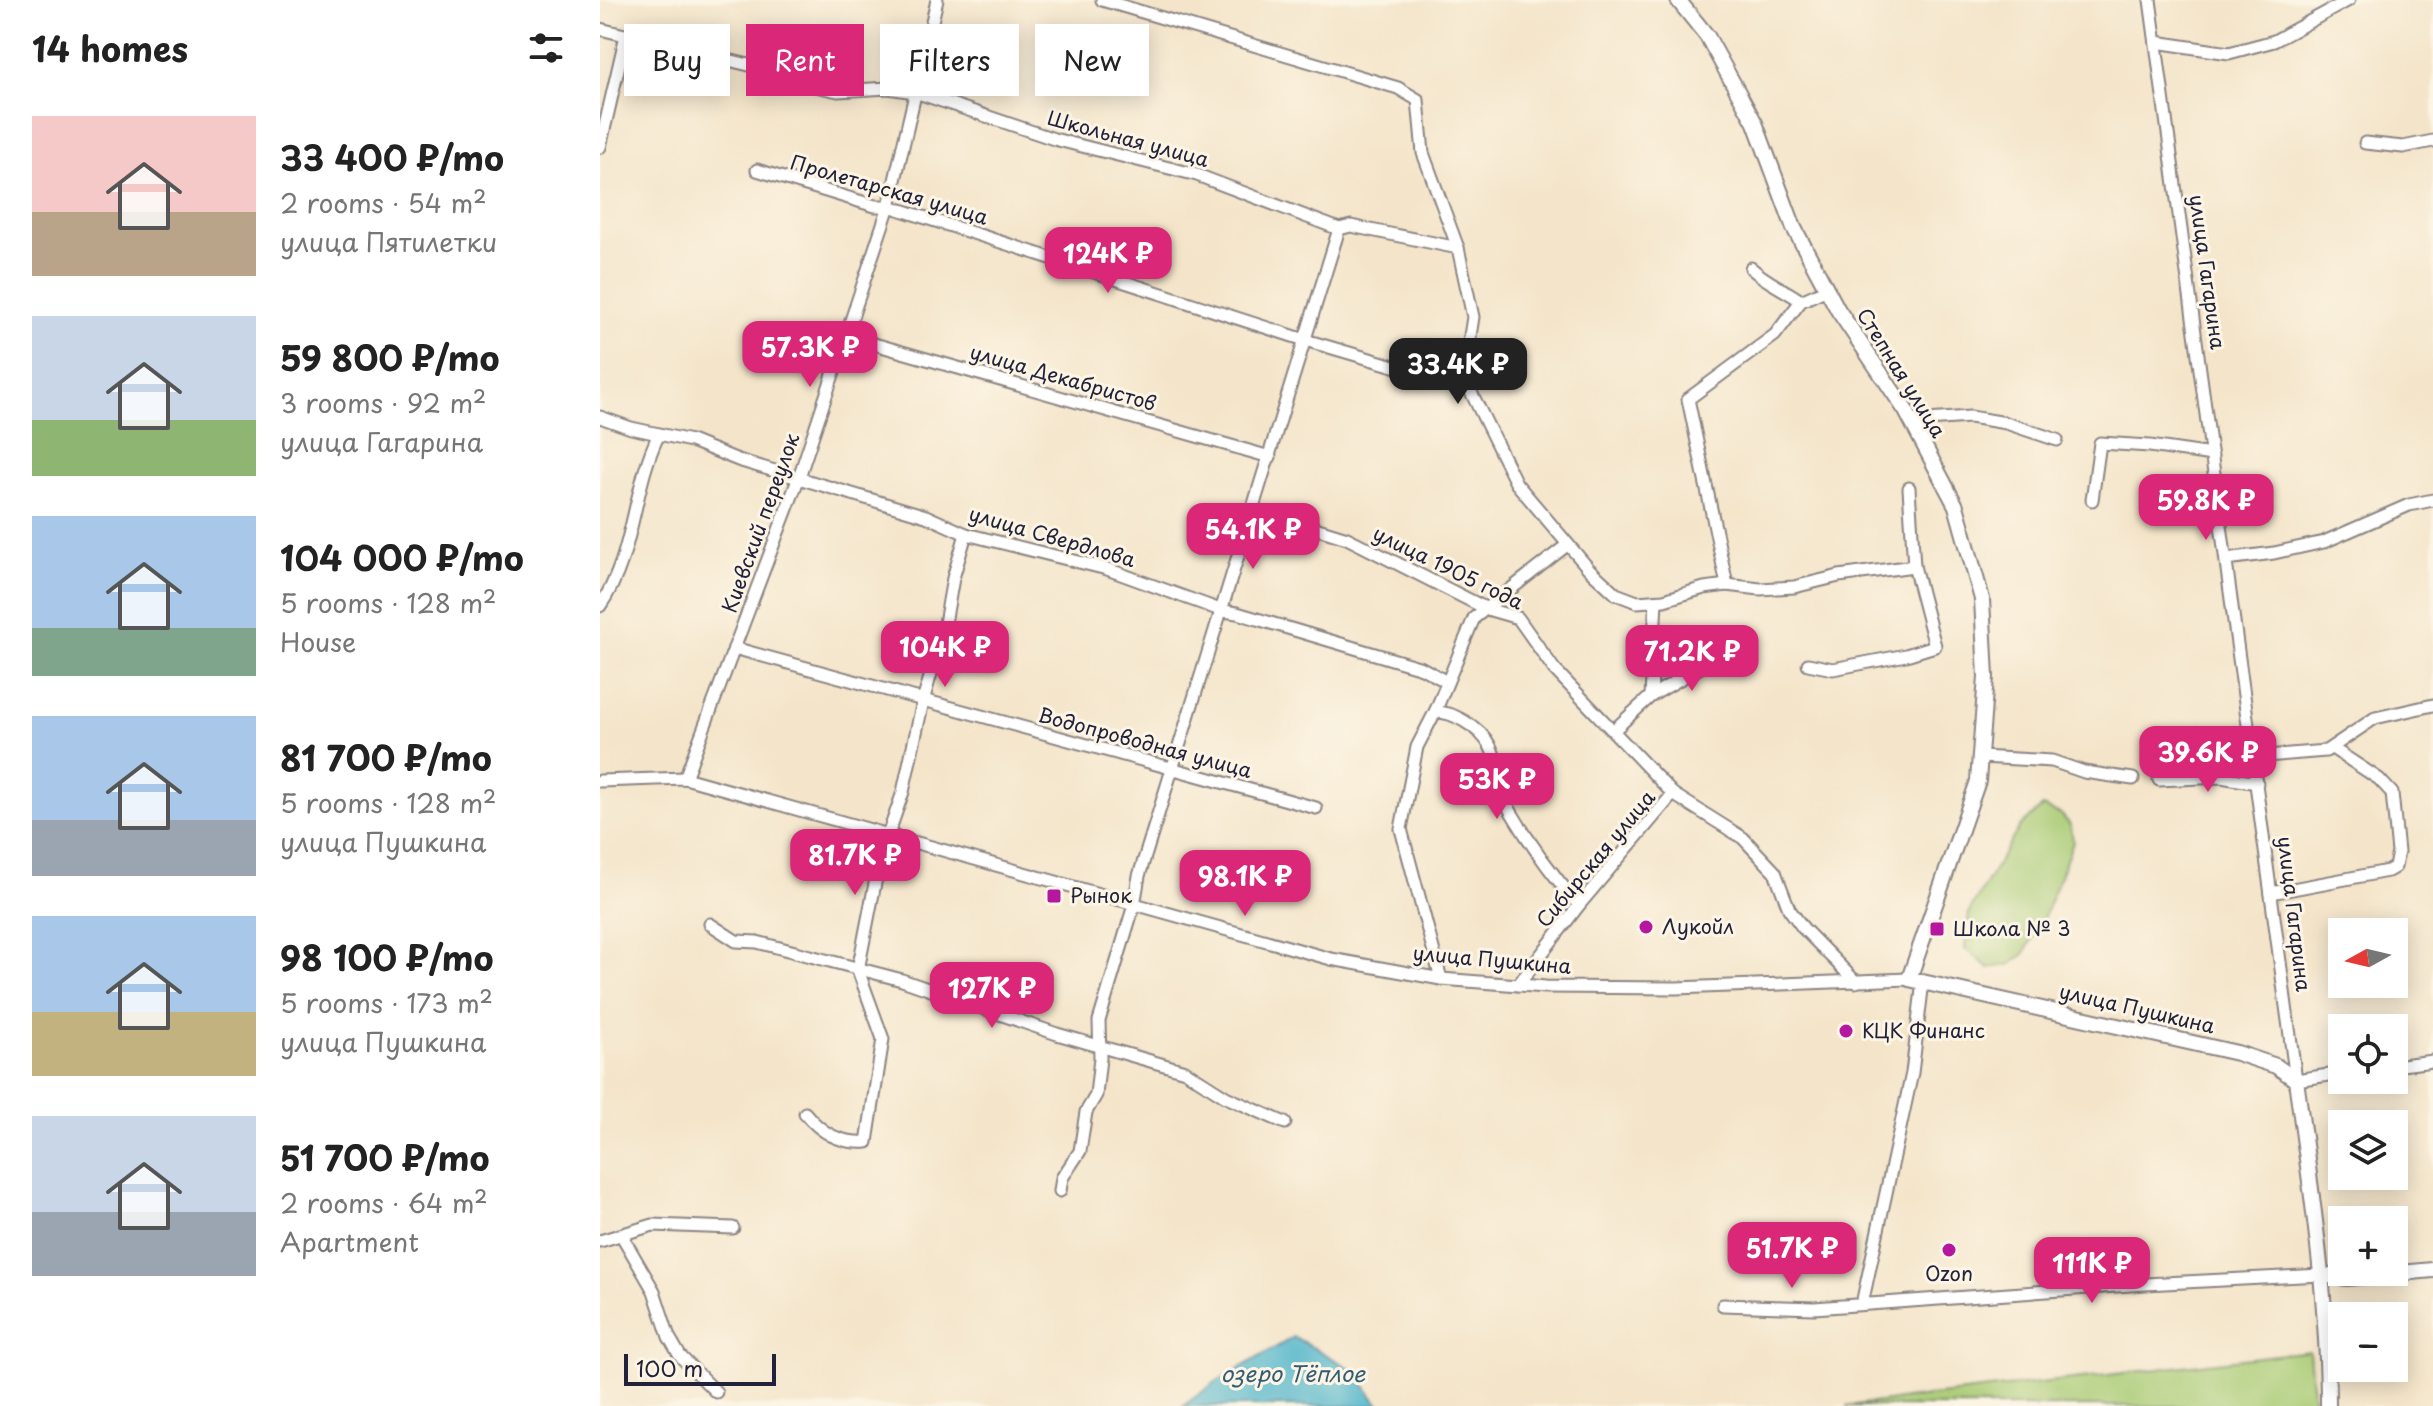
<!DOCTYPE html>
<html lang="en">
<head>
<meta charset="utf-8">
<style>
  :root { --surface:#fff; --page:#f6f6f6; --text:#222; --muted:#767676; --accent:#db2777 }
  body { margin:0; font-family:"Playpen Sans",sans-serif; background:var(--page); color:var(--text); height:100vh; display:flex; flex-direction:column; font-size:30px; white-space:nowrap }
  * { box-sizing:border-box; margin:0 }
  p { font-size:26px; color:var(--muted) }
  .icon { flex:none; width:44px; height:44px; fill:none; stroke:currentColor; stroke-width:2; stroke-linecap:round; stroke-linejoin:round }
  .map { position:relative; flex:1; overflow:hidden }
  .details { display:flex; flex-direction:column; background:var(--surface); width:600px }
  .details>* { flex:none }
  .top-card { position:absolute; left:24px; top:24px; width:760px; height:72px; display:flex; gap:16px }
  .needle { width:52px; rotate:262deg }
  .buttons { position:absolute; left:1728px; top:918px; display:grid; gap:16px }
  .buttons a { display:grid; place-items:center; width:80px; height:80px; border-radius:0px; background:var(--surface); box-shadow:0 4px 20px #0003; font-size:40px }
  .scale { position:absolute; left:24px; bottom:20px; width:152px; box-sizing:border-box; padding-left:8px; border:4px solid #22223b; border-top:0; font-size:22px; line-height:28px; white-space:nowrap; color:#22223b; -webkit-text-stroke:6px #fcf5e5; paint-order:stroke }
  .price { position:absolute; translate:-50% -68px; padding:0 18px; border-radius:16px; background:var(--accent); color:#fff; font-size:26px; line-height:52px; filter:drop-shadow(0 2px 4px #0008) }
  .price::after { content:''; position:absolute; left:50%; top:48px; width:24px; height:18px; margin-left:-12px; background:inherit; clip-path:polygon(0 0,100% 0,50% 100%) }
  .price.on { background:#222; color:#fff }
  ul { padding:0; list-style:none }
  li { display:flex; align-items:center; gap:24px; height:200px; padding:0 32px }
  li span { display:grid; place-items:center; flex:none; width:224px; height:160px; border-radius:0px; color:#555 }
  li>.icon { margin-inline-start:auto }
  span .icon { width:96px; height:96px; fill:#fffc; stroke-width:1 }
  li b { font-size:34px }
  h2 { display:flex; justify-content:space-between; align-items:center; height:96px; padding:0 32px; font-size:34px }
  .chip { padding:0 28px; border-radius:0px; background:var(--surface); box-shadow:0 4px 20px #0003; font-size:28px; line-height:72px }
  .chip.on { background:var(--accent); color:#fff }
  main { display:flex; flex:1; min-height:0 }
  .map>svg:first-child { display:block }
  .green { fill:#a7ca73; stroke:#647657; stroke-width:2 }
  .water { fill:#4db4cb; stroke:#386b83; stroke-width:2 }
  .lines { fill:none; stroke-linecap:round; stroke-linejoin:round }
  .minor-casing { stroke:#8b8482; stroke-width:15 }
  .major-casing { stroke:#8b8482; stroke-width:18 }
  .minor { stroke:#fff; stroke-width:11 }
  .major { stroke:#fff; stroke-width:14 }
  .poi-dot { fill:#b5179e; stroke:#fcf5e5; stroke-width:3 }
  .labels { text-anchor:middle; stroke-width:6; stroke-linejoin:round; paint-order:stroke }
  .street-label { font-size:20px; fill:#22223b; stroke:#fcf5e5 }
  .poi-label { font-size:20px; fill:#22223b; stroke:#fcf5e5; text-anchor:start }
  .water-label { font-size:22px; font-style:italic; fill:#335c75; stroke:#fcf5e5 }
</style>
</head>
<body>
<main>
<section class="details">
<h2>14 homes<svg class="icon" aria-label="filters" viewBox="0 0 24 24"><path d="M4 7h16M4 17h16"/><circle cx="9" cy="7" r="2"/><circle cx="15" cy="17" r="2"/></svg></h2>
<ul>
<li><span style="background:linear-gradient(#f6c9c9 60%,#b9a48a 0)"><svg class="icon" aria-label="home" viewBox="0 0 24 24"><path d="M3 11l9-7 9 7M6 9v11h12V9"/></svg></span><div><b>33 400 ₽/mo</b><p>2 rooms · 54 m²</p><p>улица Пятилетки</p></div></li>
<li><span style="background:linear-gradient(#c9d6e8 65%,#8fb573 0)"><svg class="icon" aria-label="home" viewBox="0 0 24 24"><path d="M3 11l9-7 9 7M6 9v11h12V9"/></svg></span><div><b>59 800 ₽/mo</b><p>3 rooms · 92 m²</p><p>улица Гагарина</p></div></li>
<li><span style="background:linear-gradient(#a9c7e8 70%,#7fa58c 0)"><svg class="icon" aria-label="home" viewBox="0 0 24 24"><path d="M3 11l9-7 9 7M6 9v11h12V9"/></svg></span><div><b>104 000 ₽/mo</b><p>5 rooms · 128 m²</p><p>House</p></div></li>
<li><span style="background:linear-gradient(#a9c7e8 65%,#9aa5b1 0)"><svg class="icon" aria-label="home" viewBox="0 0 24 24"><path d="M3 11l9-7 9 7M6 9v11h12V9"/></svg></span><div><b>81 700 ₽/mo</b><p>5 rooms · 128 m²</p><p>улица Пушкина</p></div></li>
<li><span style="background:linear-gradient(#a9c7e8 60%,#c2b280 0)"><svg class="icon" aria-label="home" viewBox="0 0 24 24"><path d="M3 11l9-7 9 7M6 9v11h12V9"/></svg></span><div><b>98 100 ₽/mo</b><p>5 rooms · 173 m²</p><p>улица Пушкина</p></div></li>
<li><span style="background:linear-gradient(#c9d6e8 60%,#9aa5b1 0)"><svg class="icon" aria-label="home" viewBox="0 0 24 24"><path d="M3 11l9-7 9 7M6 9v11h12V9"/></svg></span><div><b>51 700 ₽/mo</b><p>2 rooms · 64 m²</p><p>Apartment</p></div></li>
</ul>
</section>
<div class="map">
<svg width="1833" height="1406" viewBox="0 0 1833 1406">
  <rect width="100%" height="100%" fill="#fcf5e5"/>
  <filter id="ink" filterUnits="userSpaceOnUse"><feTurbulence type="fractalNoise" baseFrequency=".0125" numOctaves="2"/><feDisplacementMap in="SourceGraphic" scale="16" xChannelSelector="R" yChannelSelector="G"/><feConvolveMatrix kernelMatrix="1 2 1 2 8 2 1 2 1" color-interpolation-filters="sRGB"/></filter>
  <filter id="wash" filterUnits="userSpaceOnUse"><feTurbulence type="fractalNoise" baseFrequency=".006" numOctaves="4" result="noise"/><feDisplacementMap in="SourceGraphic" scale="32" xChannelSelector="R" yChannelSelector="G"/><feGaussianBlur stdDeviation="1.8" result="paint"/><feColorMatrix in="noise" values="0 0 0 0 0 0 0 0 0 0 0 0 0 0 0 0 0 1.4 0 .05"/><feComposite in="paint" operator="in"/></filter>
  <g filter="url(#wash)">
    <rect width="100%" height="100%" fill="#f4e5ca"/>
    <g class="green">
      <polygon points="1442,807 1461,814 1471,826 1473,842 1443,919 1424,954 1411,964 1389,968 1365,949 1369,912 1419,828"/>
      <polygon points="1709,1351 1714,1406 1246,1406"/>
    </g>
    <polygon class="water" points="694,1337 752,1369 780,1406 583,1406 617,1381"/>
  </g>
  <g filter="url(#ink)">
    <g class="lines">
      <defs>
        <g id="minor">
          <polyline points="502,0 798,88 818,100 823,153 858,248 873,317 868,349 869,388 916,483 989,569 1016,594 1037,602 1064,600 1104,588 1127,585 1160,589 1194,587 1239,576 1314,566 1309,488"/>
          <polyline points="1550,0 1696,1080 1742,1073"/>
          <polyline points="0,29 153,66 201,83 238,91 288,88 315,92 454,139 597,175 739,229 751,226 858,248"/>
          <polyline points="1556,42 1629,53 1674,41 1749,0"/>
          <polyline points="1765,143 1803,147 1833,141"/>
          <polyline points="0,147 26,35"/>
          <polyline points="157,170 275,206 289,206 705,340 869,388"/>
          <path d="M1151 268C1166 282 1184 289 1201 301"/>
          <polyline points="246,336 670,457"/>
          <polyline points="0,417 31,428 91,441 138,460 326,516 366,534 507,569 623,611 637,613 822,668 847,682"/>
          <polyline points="1312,421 1370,417 1406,423 1457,440"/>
          <polyline points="1492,500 1500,443 1550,446 1612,455"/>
          <polyline points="651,517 702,524 747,538 887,609 918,618 954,669 1073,794 1143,838 1175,872 1189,909 1203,928 1256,982"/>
          <polyline points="1626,559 1674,553 1724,542 1809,505 1833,500"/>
          <polyline points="1127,585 1088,399 1175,335 1201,301 1227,289"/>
          <path d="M0 606C35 555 32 488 59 434"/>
          <polyline points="134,648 716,808"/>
          <polyline points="1208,664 1233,669 1306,655 1335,646 1314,566"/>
          <polyline points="1051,696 1114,659"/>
          <path d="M835 712C847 712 853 715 864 721 907 746 891 775 910 810 930 844 953 876 979 905"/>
          <polyline points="1014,730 1051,696 1056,601"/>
          <polyline points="1381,757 1452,761 1484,772 1533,779"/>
          <polyline points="1654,757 1726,751 1775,718 1833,705"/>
          <polyline points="85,778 199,477 289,206 337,0"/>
          <polyline points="1559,780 1621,777 1657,783"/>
          <polyline points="0,781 85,778 731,959 841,979 946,987 1076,988 1309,979"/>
          <polyline points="1671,893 1788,871 1795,867 1798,852 1792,793 1779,779 1732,748"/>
          <polyline points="110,924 136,941 157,942 302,980 457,1034 585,1071 626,1097 685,1123"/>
          <polyline points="841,979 801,829 817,747 835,712 874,618 967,545"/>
          <polyline points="918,985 979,905 1073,794"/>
          <polyline points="1794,1066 1833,1061"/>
          <path d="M205 1113C221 1133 240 1144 267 1142L283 1039 258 970 280 858 303 792 323 701 344 629 353 578 366 534"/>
          <polyline points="460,1191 462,1178 480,1151 486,1112 496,1095 500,1058 499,1021 534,905 539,876 739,229"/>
          <polyline points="22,1236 54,1291 69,1337 80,1356 116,1392"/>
          <polyline points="0,1241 53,1225 133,1228"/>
          <polyline points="1262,1304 1312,1073 1323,981"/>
          <polyline points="1123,1305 1214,1308 1545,1284 1721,1275"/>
        </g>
        <g id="major">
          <path d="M1078 0 1107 36 1155 123 1194 228 1238 310 1306 411 1356 506 1382 599 1386 677 1378 781 1309 979 1637 1053 1676 1066 1696 1080C1711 1188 1728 1297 1728 1406"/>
          <polyline points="1721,1275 1747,1278 1833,1270"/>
        </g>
      </defs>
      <use href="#minor" class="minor-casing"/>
      <use href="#major" class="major-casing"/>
      <use href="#minor" class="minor"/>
      <use href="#major" class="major"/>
    </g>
  </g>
  <g class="poi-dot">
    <rect x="446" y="888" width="16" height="16" rx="4"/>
    <circle cx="1046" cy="927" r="8"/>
    <rect x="1329" y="921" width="16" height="16" rx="4"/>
    <circle cx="1246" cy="1031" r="8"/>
    <circle cx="1349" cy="1250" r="8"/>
  </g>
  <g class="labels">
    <g class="street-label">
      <text transform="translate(528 139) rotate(15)" y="7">Школьная улица</text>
      <text transform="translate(289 190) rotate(16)" y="7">Пролетарская улица</text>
      <text transform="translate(1607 272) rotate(82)" y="7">улица Гагарина</text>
      <text transform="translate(1301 373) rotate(58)" y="7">Степная улица</text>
      <text transform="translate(463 378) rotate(16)" y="7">улица Декабристов</text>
      <text transform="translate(161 523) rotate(-70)" y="7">Киевский переулок</text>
      <text transform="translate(452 537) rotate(16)" y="7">улица Свердлова</text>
      <text transform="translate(848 568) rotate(26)" y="7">улица 1905 года</text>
      <text transform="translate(545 743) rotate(15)" y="7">Водопроводная улица</text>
      <text transform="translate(996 859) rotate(-50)" y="7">Сибирская улица</text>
      <text transform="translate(1694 914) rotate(83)" y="7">улица Гагарина</text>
      <text transform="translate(892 960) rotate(5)" y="7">улица Пушкина</text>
      <text transform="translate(1537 1009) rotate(13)" y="7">улица Пушкина</text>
    </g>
    <g class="poi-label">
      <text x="470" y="903">Рынок</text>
      <text x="1062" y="934">Лукойл</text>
      <text x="1353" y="936">Школа № 3</text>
      <text x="1262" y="1038">КЦК Финанс</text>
      <text x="1349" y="1281" text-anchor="middle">Ozon</text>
    </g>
    <g class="water-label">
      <text x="693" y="1382">озеро Тёплое</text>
    </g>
  </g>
</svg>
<div class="buttons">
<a><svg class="needle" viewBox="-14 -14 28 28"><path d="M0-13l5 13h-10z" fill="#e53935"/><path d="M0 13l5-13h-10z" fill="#767676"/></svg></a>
<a><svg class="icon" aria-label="locate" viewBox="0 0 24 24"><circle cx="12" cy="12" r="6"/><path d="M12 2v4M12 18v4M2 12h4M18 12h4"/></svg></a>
<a><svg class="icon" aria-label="layers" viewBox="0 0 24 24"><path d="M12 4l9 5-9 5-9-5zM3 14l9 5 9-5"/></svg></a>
<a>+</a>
<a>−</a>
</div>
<div class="scale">100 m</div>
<b class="price" style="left:508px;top:295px">124K ₽</b>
<b class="price" style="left:210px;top:389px">57.3K ₽</b>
<b class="price on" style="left:858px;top:406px">33.4K ₽</b>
<b class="price" style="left:1606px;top:542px">59.8K ₽</b>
<b class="price" style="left:653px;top:571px">54.1K ₽</b>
<b class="price" style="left:345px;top:689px">104K ₽</b>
<b class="price" style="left:1092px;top:693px">71.2K ₽</b>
<b class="price" style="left:1608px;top:794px">39.6K ₽</b>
<b class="price" style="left:897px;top:821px">53K ₽</b>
<b class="price" style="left:255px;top:897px">81.7K ₽</b>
<b class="price" style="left:645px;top:918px">98.1K ₽</b>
<b class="price" style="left:392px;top:1030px">127K ₽</b>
<b class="price" style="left:1192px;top:1290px">51.7K ₽</b>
<b class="price" style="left:1492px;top:1305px">111K ₽</b>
<div class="top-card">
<a class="chip">Buy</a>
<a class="chip on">Rent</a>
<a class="chip">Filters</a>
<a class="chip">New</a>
</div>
</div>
</main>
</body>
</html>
